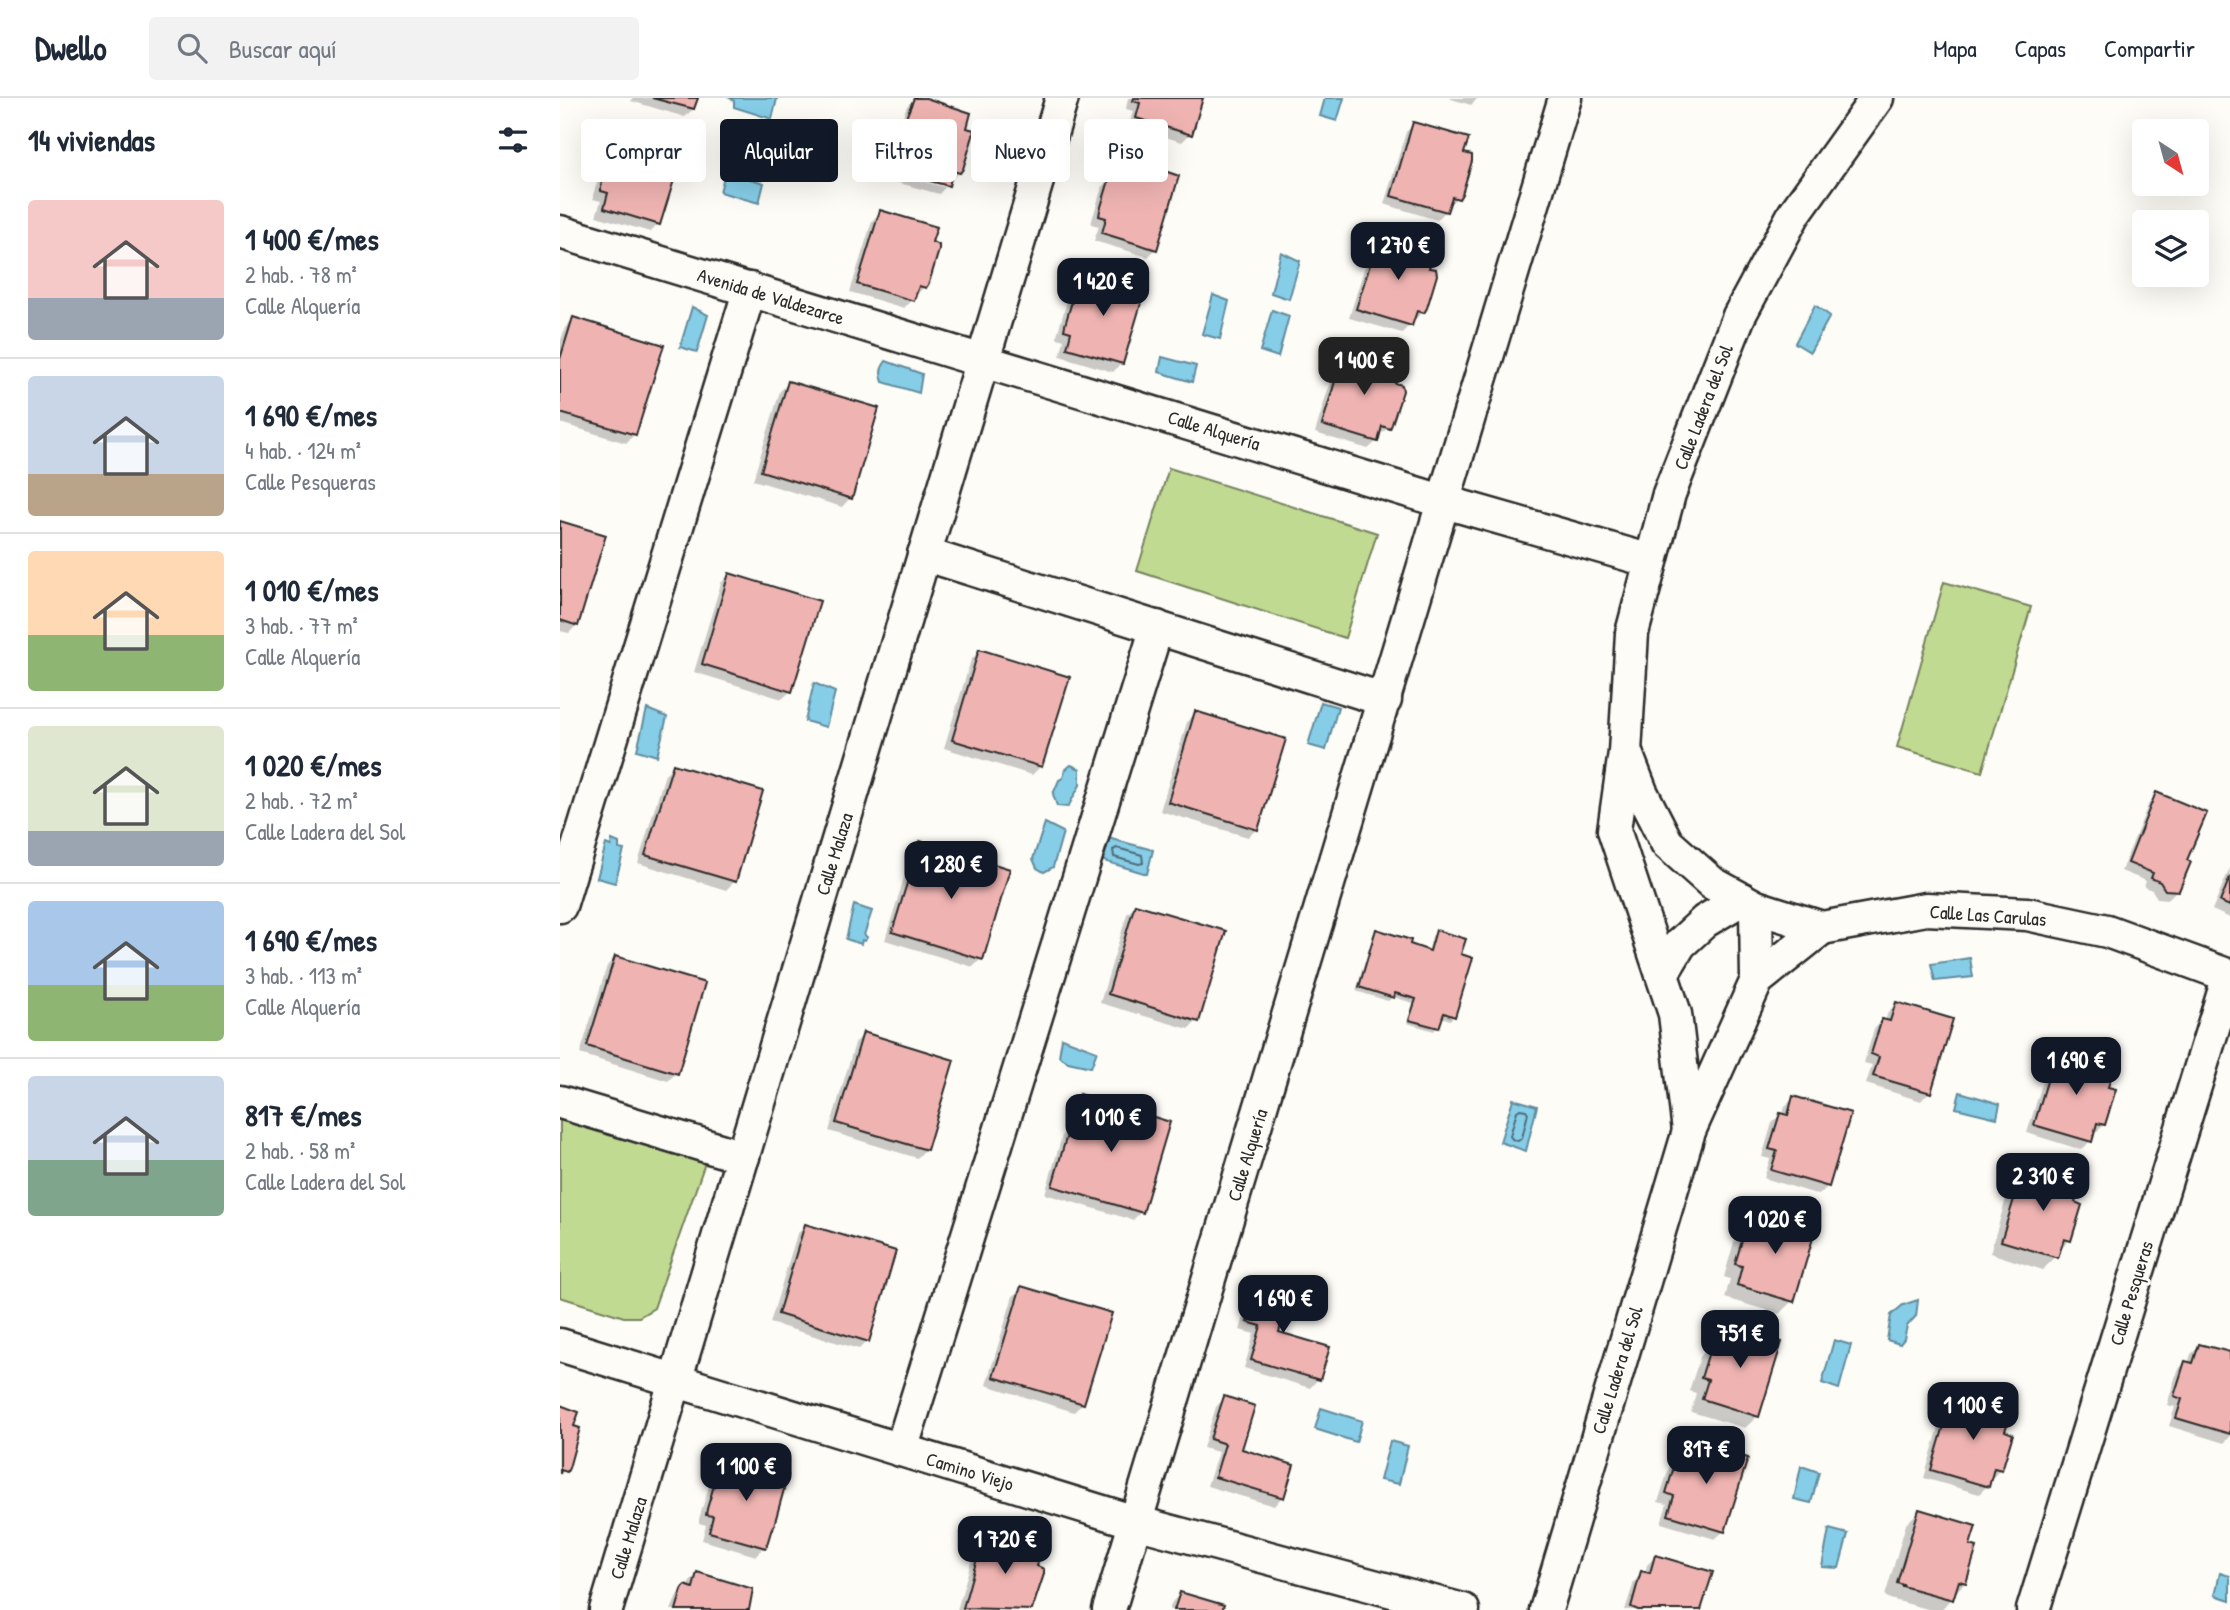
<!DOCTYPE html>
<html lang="es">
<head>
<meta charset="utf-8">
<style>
  :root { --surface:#fff; --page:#f2f2f3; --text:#1f2937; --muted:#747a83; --line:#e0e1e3; --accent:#111827 }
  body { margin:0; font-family:"Patrick Hand",sans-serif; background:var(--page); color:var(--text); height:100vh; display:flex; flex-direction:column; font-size:26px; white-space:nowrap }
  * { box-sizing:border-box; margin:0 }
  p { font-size:23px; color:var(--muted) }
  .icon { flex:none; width:38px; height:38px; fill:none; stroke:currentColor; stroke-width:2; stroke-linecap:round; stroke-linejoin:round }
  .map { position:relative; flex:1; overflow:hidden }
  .drawer { display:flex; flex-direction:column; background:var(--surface); width:560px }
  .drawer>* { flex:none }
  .top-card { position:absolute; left:21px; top:21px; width:665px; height:63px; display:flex; gap:14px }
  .needle { width:46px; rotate:144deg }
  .buttons { position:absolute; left:1572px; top:21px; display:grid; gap:14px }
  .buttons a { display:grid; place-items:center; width:77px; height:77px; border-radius:7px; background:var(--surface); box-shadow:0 7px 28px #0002; font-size:35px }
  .price { position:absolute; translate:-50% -60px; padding:0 16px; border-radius:14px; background:var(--accent); color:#fff; font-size:23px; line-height:46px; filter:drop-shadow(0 2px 4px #0008) }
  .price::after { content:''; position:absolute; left:50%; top:42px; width:21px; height:16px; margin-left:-10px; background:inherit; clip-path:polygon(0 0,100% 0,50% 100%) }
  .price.on { background:#222; color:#fff }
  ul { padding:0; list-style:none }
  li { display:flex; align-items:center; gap:21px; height:175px; padding:0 28px }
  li+li { border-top:2px solid var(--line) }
  li span { display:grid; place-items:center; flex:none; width:196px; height:140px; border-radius:7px; color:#555 }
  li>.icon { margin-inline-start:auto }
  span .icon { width:84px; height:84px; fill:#fffc; stroke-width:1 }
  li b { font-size:30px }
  h2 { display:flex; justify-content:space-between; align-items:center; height:84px; padding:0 28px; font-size:30px }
  .pill { padding:0 24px; border-radius:7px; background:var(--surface); box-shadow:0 7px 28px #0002; font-size:24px; line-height:63px }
  .pill.on { background:var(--accent); color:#fff }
  header { display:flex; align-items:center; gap:42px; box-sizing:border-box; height:98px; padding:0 35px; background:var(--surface); border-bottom:2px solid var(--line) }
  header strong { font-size:33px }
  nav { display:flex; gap:38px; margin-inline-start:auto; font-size:24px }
  .search { width:490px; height:63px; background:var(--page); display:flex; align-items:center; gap:18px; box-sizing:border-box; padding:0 24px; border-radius:7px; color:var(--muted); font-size:26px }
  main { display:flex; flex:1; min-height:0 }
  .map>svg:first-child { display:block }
  .green { fill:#c1da91; stroke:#76825e; stroke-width:2 }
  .water { fill:#86cde8; stroke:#628c9c; stroke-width:2 }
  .shadow { fill:#0003; fill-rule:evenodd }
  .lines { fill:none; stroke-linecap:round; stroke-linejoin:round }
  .shore { stroke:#4f6c77; stroke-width:2 }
  .building { fill:#efb4b2; stroke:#2b2b2b; stroke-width:2 }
  .minor-casing { stroke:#2b2b2b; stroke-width:37 }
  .minor { stroke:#fdfcf7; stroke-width:32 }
  .labels { text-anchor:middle; stroke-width:6; stroke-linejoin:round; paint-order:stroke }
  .street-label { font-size:19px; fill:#2b2b2b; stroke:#fdfcf7 }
</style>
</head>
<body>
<header>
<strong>Dwello</strong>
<div class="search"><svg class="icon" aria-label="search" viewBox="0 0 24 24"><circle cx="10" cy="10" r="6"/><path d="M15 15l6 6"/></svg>Buscar aquí</div>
<nav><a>Mapa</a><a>Capas</a><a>Compartir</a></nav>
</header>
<main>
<section class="drawer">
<h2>14 viviendas<svg class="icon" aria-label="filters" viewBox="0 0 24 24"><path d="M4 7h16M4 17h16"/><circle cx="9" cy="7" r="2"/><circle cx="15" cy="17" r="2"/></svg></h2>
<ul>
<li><span style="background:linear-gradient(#f6c9c9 70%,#9aa5b1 0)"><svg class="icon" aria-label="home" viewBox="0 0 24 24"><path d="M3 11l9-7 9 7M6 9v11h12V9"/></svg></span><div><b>1 400 €/mes</b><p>2 hab. · 78 m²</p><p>Calle Alquería</p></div></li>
<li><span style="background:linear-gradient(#c9d6e8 70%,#b9a48a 0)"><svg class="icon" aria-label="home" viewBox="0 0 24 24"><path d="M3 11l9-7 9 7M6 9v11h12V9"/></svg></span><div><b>1 690 €/mes</b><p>4 hab. · 124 m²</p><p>Calle Pesqueras</p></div></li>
<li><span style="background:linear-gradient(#ffd9b3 60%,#8fb573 0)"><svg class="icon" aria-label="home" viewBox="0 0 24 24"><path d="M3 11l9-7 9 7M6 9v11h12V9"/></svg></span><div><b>1 010 €/mes</b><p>3 hab. · 77 m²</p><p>Calle Alquería</p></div></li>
<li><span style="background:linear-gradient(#dfe7d0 75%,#9aa5b1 0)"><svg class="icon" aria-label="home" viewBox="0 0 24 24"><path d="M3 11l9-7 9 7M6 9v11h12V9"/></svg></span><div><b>1 020 €/mes</b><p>2 hab. · 72 m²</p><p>Calle Ladera del Sol</p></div></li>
<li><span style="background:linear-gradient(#a9c7e8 60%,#8fb573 0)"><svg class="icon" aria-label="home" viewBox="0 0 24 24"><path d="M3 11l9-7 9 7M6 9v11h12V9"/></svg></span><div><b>1 690 €/mes</b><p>3 hab. · 113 m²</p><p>Calle Alquería</p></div></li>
<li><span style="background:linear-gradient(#c9d6e8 60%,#7fa58c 0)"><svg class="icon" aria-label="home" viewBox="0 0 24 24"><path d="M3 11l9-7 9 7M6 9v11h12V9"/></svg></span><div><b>817 €/mes</b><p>2 hab. · 58 m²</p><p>Calle Ladera del Sol</p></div></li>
</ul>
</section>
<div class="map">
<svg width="1670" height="1512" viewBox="0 0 1670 1512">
  <rect width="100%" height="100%" fill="#fdfcf7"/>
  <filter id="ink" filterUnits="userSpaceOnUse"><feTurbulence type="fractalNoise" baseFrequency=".0143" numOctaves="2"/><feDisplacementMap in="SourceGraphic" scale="14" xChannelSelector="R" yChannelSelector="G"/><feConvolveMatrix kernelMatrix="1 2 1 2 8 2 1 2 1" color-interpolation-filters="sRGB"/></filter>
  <g filter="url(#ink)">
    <g class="green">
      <polygon points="609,370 817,435 785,540 577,473"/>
      <polygon points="1384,484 1471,509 1422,674 1337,649"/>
      <polygon points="0,1021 145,1065 94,1210 79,1219 64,1219 0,1199"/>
    </g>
    <g class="water">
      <polygon points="170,0 214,0 217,1 212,21 174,9 174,3"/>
      <polygon points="765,0 784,0 777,23 760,18"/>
      <polygon points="165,74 204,85 199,105 160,94"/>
      <polygon points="721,154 740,163 729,201 711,195"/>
      <polygon points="653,197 669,203 660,241 642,236"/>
      <polygon points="1255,207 1270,218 1250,254 1235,245"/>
      <polygon points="132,209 148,217 137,254 120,249"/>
      <polygon points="712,212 729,218 718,259 700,253"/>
      <polygon points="602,259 636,268 632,284 599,274"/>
      <path d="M326 263 362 276 359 295 323 284C320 275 320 271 326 263Z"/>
      <polygon points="254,585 275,594 266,629 245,623"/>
      <polygon points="761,604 778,609 766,652 748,647"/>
      <polygon points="87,611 107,619 97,658 77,652"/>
      <polygon points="511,667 520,671 520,687 508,709 497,708 493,696 499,682 503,680 505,672"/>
      <polygon points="485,725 503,734 493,769 484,774 477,770 473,761"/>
      <polygon points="548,740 593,752 587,776 544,763"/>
      <polygon points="52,742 59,745 59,751 64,752 55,785 37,780 46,746 51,748"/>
      <polygon points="294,807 312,813 304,837 307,839 305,843 302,842 301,846 286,841"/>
      <polygon points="1410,860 1413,879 1375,883 1371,866"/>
      <polygon points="502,940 537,953 531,969 508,964 499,958"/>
      <polygon points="1400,994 1440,1006 1437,1020 1396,1010"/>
      <polygon points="953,1001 977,1008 966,1053 940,1044"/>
      <polygon points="1358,1202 1356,1218 1347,1228 1344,1241 1340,1246 1327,1242 1331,1217 1343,1207"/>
      <polygon points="1274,1242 1291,1247 1279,1291 1262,1285"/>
      <polygon points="761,1310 802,1323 796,1344 755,1331"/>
      <polygon points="830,1343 848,1348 839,1386 820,1382"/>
      <polygon points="1241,1368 1259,1374 1251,1405 1234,1401"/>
      <polygon points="1269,1431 1288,1436 1279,1470 1262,1469"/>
      <polygon points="1660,1475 1670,1478 1670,1502 1655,1497"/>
    </g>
    <g class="shadow">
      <polygon points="72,0 136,0 133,11 125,19 71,3"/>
      <path d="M355 0 399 74 379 96 332 83 325 80 339 27 347 8ZM331 71 384 85V89L330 75Z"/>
      <polygon points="568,0 641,0 630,36 622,44 569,28 573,13 566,11"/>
      <polygon points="888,0 918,0 911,7"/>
      <polygon points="854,26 902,56 897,100 887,108 886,113 877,122 824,106 846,34"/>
      <polygon points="66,38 99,126 90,134 36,118 41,103 33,101 33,97 44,64 55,51 56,52 58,46"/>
      <polygon points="564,63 596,151 588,159 534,143 539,128 531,126 532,122 542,89"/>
      <polygon points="320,114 370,146 364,189 344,210 290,194 312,123"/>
      <polygon points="819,140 867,171 862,214 842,235 789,220 811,148"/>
      <polygon points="530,178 583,193 561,266 553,274 500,258 504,242 497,240 497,237 507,203 520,191 521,186"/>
      <polygon points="13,221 74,337 66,345 0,325 0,245 5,230"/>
      <polygon points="785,255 833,287 828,330 818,338 817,343 808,351 755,335 776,264"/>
      <polygon points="229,285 290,400 282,409 193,382 220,293"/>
      <polygon points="0,425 17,527 9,535 0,533"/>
      <polygon points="169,477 231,593 222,601 134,574 161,485"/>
      <polygon points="419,553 481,668 472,677 384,650 411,562"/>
      <polygon points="635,615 697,731 688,739 600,713 627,624"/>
      <polygon points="113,668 175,783 166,792 78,765 105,676"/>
      <polygon points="1597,696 1625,763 1617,792 1608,801 1597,800 1592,792 1584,789 1586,783 1561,773 1589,705"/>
      <polygon points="360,745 421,861 413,869 325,842 352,754"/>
      <polygon points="1670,770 1670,820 1652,812"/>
      <polygon points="576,808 637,923 629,931 540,905 567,816"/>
      <polygon points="817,833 848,848 868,854 872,838 876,834 899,858 894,918 890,922 881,919 877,929 874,933 847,925 853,905 833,899 828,903 796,893 813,836"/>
      <polygon points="55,859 116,975 108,983 20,956 47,868"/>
      <polygon points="1336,906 1369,994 1361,1003 1306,986 1312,967 1304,965 1314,931 1323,922 1325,923 1328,914"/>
      <polygon points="304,936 392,963 365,1052 357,1060 269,1033 295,945"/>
      <polygon points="1497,955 1546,990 1544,1027 1535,1035 1533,1034 1530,1043 1522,1052 1467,1035 1489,963"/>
      <polygon points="520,998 581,1114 573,1122 485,1096 511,1007"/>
      <polygon points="1234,1000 1289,1016 1267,1089 1259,1097 1204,1080 1210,1061 1202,1059 1212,1025 1220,1017 1223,1017 1225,1008"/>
      <polygon points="1464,1071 1512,1106 1509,1142 1483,1172 1430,1155 1451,1084"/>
      <polygon points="1200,1115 1232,1203 1219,1216 1165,1200 1170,1181 1164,1179 1174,1144"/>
      <polygon points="246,1128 307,1243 299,1251 210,1225 237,1136"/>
      <polygon points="701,1183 717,1235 758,1281 750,1290 684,1270 694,1236 680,1232 692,1191"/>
      <polygon points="462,1190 523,1305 514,1314 426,1287 453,1198"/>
      <polygon points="1165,1229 1198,1318 1185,1330 1131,1314 1136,1295 1129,1293 1140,1259"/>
      <polygon points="1640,1248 1670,1257 1670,1339 1664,1345 1609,1328 1615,1309 1607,1307 1617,1273 1625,1264 1628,1265 1631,1256"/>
      <polygon points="1394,1299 1442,1334 1441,1371 1432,1380 1430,1379 1427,1388 1419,1396 1364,1380 1385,1308"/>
      <polygon points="664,1300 680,1352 722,1399 714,1408 647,1388 658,1354 643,1350 656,1309"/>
      <polygon points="1131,1345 1164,1433 1155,1441 1101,1425 1107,1406 1098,1404 1109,1370 1117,1361 1120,1362 1122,1353"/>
      <polygon points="172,1362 204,1449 196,1458 142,1442 146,1427 139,1425 139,1421 149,1388"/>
      <polygon points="1359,1413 1408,1448 1415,1450 1404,1485 1381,1512 1371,1512 1330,1501 1325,1498 1346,1426"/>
      <polygon points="425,1438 475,1469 470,1512 397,1512 416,1447"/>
      <polygon points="1095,1459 1139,1512 1065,1512 1074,1484 1082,1475 1085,1476 1087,1467"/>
      <polygon points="137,1476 185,1512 111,1512 117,1498 128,1490 129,1485"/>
      <polygon points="620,1496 661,1512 609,1512 612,1504"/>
    </g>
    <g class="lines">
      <g class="shore">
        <polygon points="557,750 582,757 583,765 579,766 554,759 553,752"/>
        <polygon points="960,1011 966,1012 968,1015 962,1040 958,1043 952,1041 950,1038 957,1013"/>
      </g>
    </g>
    <g class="building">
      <polygon points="92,0 138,0 134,11"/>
      <polygon points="354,0 366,0 411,15 407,30 414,32 413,38 403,71 400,75 393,73 389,88 339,75 339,74 332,71 347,17"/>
      <polygon points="574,0 643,0 632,37 576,20 580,5 573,3"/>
      <polygon points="853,24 909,40 904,55 912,57 912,63 902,96 899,101 892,99 887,114 831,98"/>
      <polygon points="66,36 123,53 100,127 44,110 48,95 41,93 41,87 52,54 54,49 61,52"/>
      <polygon points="564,61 575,64 576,63 619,78 597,152 542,135 546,120 539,118 540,112 550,79 552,74 560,76"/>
      <polygon points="320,112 377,129 372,144 379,147 379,152 369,185 366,190 359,188 354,203 297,186"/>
      <polygon points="819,138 874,154 869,170 876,171 877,177 867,210 864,215 857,213 852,228 796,211"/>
      <polygon points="529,176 585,192 563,266 507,250 511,234 504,232 505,227 515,193 518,189 525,191"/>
      <polygon points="13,219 104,247 76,337 0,315 0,261"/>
      <polygon points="784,253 840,270 835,285 842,287 843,293 832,326 830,331 822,328 818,344 762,327"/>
      <polygon points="228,283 319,310 292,401 201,373"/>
      <polygon points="0,423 46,437 18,528 0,522"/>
      <polygon points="169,475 260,503 232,594 142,566"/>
      <polygon points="419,551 510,579 482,669 392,642"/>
      <polygon points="635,613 726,641 698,732 608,704"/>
      <polygon points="113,666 203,693 176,784 85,757"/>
      <polygon points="1596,694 1647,715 1627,762 1631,764 1619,793 1605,792 1600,784 1591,780 1593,775 1568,765"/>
      <polygon points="360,743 450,771 423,862 332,834"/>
      <polygon points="1670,779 1670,808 1660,804"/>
      <polygon points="575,806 666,833 639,924 548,896"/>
      <polygon points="816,831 851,842 850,846 870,853 876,832 906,841 901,856 913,860 895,919 884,915 879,930 849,922 856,901 835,895 834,900 799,889"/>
      <polygon points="55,858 145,885 118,976 27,948"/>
      <polygon points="1336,904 1393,921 1371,995 1313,978 1319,959 1311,956 1322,921 1330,923"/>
      <polygon points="303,934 394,962 367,1052 276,1025"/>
      <polygon points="1496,953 1554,970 1548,989 1556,991 1545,1027 1537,1025 1532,1044 1474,1027"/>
      <polygon points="519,996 610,1024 583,1115 492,1088"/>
      <polygon points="1233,998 1291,1015 1269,1089 1211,1072 1217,1053 1209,1051 1220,1015 1228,1017"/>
      <polygon points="1464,1069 1520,1086 1515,1104 1522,1107 1511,1143 1504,1141 1498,1160 1441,1143"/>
      <polygon points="1199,1113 1210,1116 1210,1115 1256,1130 1234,1204 1177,1187 1182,1168 1175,1166 1186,1129 1193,1132"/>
      <polygon points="245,1126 336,1153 309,1244 218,1216"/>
      <polygon points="700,1181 732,1190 719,1234 770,1249 760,1282 691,1262 701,1228 687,1224"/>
      <polygon points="461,1188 552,1215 524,1306 433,1279"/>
      <polygon points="1165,1227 1222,1244 1199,1319 1142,1301 1148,1282 1141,1280 1152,1244 1159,1246"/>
      <polygon points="1639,1246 1670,1254 1670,1336 1616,1320 1622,1301 1614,1298 1625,1263 1633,1265"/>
      <polygon points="1393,1297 1451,1315 1445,1333 1453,1336 1442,1372 1434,1370 1429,1389 1371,1372"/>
      <polygon points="664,1298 695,1308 682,1351 734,1367 724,1400 655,1379 665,1346 650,1341"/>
      <polygon points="0,1307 19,1314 14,1328 20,1330 9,1370 7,1374 1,1372 0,1376"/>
      <polygon points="1130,1343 1188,1360 1165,1434 1108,1417 1114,1398 1106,1395 1117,1359 1125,1362"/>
      <polygon points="172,1360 228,1377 213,1431 212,1430 206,1450 149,1434 153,1418 146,1417 147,1411 157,1377 160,1373 167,1375"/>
      <polygon points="1359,1411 1416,1428 1410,1447 1417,1449 1406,1485 1399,1483 1393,1502 1342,1488 1343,1487 1337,1485"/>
      <polygon points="424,1436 432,1439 432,1437 481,1453 477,1468 484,1471 484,1476 472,1512 403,1510"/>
      <polygon points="1095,1457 1153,1474 1141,1512 1078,1512 1071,1509 1081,1473 1090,1475"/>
      <polygon points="137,1474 193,1491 189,1512 116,1512 122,1492 125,1487 133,1490"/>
      <polygon points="620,1494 664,1507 662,1512 614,1512"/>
    </g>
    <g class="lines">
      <defs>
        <g id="minor">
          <polyline points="0,134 885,404 1091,463"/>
          <polyline points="364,456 825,602"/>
          <polyline points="1066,655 1081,694 1107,745 1152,785 1196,809 1262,830 1366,811 1467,816 1547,833 1670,878"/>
          <polyline points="0,808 190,191"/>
          <polyline points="1196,809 1197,882"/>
          <polyline points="1102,876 1120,846 1145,823 1182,801"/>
          <polyline points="0,1004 183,1059"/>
          <polyline points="1129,1033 1115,916 1054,732 1065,654 1072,535 1109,396 1179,218 1234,116 1317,0"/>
          <polyline points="0,1247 575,1424 903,1512"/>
          <polyline points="341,1352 597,529"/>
          <polyline points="46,1512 502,0"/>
          <polyline points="549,1512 1005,0"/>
          <polyline points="986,1512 1129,1033 1197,882 1262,830"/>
          <polyline points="1473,1512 1669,878"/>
        </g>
      </defs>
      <use href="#minor" class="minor-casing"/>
      <use href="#minor" class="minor"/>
    </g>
  </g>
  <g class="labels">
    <g class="street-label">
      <text transform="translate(211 198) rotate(17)" y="7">Avenida de Valdezarce</text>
      <text transform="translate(1143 309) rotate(-69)" y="7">Calle Ladera del Sol</text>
      <text transform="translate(654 332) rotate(17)" y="7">Calle Alquería</text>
      <text transform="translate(274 756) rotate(-73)" y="7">Calle Malaza</text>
      <text transform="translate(1428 817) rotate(4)" y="7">Calle Las Carulas</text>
      <text transform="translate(687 1057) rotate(-73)" y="7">Calle Alquería</text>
      <text transform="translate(1571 1195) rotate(-73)" y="7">Calle Pesqueras</text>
      <text transform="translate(1057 1272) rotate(-73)" y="7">Calle Ladera del Sol</text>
      <text transform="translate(410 1373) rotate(17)" y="7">Camino Viejo</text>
      <text transform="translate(68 1440) rotate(-73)" y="7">Calle Malaza</text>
    </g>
  </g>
</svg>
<div class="buttons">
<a><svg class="needle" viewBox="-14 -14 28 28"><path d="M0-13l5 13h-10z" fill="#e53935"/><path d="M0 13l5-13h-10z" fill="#747a83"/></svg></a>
<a><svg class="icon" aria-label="layers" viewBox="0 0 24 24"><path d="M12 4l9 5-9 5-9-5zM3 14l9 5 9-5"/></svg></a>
</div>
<b class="price" style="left:838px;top:184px">1 270 €</b>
<b class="price" style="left:543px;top:220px">1 420 €</b>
<b class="price on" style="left:804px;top:299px">1 400 €</b>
<b class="price" style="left:391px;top:803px">1 280 €</b>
<b class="price" style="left:1516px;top:999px">1 690 €</b>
<b class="price" style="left:551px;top:1056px">1 010 €</b>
<b class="price" style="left:1483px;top:1115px">2 310 €</b>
<b class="price" style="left:1215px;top:1158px">1 020 €</b>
<b class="price" style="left:723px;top:1237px">1 690 €</b>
<b class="price" style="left:1180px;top:1272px">751 €</b>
<b class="price" style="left:1413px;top:1344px">1 100 €</b>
<b class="price" style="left:1146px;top:1388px">817 €</b>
<b class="price" style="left:186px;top:1405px">1 100 €</b>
<b class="price" style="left:445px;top:1478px">1 720 €</b>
<div class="top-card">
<a class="pill">Comprar</a>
<a class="pill on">Alquilar</a>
<a class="pill">Filtros</a>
<a class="pill">Nuevo</a>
<a class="pill">Piso</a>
</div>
</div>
</main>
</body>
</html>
